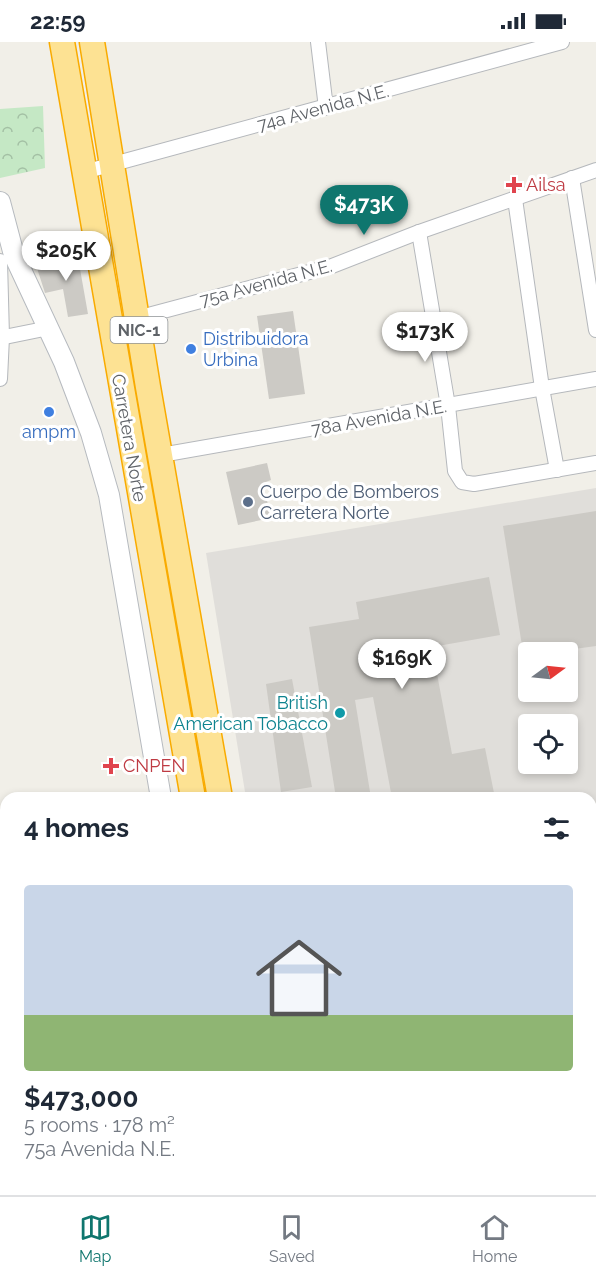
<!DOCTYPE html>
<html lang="en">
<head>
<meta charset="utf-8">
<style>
  :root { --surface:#fff; --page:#f2f2f3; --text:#1f2937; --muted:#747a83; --line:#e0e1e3; --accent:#0f766e }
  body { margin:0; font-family:Raleway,sans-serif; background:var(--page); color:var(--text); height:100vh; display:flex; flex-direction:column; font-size:22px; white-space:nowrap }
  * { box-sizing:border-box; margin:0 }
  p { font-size:20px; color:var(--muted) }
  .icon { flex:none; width:33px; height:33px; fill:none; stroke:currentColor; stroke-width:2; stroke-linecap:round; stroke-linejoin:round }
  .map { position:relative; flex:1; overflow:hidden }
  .panel { position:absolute; left:0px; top:750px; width:597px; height:404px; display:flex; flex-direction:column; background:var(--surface); border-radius:18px 18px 0 0; box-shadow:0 3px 9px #0003 }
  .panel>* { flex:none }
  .needle { width:39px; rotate:75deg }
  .controls { position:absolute; left:518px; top:600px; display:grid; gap:12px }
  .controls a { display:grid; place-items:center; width:60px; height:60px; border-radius:6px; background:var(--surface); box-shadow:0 3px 9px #0003; font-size:30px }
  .price { position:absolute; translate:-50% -51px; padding:0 14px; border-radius:21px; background:#fff; color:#222; font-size:20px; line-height:39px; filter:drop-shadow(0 2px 3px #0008) }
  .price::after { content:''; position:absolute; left:50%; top:36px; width:18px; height:14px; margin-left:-9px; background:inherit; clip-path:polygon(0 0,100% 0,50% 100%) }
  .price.active { background:var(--accent); color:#fff }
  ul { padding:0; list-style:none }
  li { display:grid; align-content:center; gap:12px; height:318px; padding:0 24px }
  li span { display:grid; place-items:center; height:186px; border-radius:6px; color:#555 }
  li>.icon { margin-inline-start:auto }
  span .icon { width:108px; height:108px; fill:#fffc; stroke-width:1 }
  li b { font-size:26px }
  h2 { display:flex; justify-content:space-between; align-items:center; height:72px; padding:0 24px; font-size:26px }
  .status { display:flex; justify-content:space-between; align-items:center; height:42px; padding:0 30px; background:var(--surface); direction:ltr }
  .status svg { height:16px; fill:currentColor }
  .tab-bar { display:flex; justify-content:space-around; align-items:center; height:84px; border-top:2px solid var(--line); background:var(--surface); font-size:16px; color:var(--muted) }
  .tab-bar a { display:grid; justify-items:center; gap:3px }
  .tab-bar .active { color:var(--accent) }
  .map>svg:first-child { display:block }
  .industrial { fill:#e0deda; fill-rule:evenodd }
  .park { fill:url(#park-crowns) }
  .building { fill:#cccac5 }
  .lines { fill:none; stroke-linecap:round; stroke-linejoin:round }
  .street-casing { stroke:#b5b8bc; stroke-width:16 }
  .secondary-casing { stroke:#b6babf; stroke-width:22 }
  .highway-casing { stroke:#f9ab00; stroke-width:27 }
  .street { stroke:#fff; stroke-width:14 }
  .secondary { stroke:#fff; stroke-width:20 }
  .highway { stroke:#fde293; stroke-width:24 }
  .health-dot { fill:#e0444e; stroke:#fff; stroke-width:2 }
  .shop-dot { fill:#3f7fe0; stroke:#fff; stroke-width:2 }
  .service-dot { fill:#5c6f8a; stroke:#fff; stroke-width:2 }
  .culture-dot { fill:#0f9aa8; stroke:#fff; stroke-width:2 }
  .labels { text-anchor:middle; stroke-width:6; stroke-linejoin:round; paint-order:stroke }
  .shield { fill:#fff; stroke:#8f9295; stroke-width:1.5 }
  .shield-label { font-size:16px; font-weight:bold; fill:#5f6368 }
  .street-label { font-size:18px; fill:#5f6368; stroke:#fff }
  .health-label { font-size:18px; fill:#be3a42; stroke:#fff; text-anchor:start }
  .shop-label { font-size:18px; fill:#366cbe; stroke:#fff; text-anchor:start }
  .service-label { font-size:18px; fill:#4e5e75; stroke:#fff; text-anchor:start }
  .culture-label { font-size:18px; fill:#0d838f; stroke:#fff; text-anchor:end }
</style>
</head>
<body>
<div class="status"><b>22:59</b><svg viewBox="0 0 49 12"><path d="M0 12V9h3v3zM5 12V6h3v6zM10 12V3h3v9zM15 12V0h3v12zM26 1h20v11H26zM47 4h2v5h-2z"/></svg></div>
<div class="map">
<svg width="596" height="1153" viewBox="0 0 596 1153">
  <defs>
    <pattern id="park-crowns" width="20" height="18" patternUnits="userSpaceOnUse" patternTransform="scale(1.5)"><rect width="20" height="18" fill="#c5e8c5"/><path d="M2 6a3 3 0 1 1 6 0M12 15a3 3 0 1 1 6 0" fill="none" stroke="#a3c0a4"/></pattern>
  </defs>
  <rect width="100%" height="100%" fill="#f1efe8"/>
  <g class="industrial">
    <path d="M596 446V1153H311L310 1148H591V756H246L206 511ZM528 610H567V650H528ZM528 682H567V722H528Z"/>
    <polygon points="6,792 6,895 5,895 0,863 0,793"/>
  </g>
  <polygon class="park" points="43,64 45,126 0,136 0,67"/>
  <g class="building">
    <polygon points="77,210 88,272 68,275 63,247 45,251 36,223 58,220 57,212"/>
    <polygon points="293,269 305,352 269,357 257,274"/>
    <polygon points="267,421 271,438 263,441 271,476 238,483 226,430"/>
    <polygon points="596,469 596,604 553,610 523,610 503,484"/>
    <polygon points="489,535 500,593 432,605 452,712 485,706 495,756 392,756 373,655 355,658 371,756 336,756 309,585 359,577 356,560"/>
    <polygon points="292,637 312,745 281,750 266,642"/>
  </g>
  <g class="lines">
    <defs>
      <g id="street">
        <polyline points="318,0 326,66"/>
        <polyline points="84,130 562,0"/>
        <polyline points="572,136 596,288"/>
        <polyline points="515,157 542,346 557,428"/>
        <polyline points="419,190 448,364 455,429 462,440 474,442 596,421"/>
        <polyline points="0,219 2,295 0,337"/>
        <polyline points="137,276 332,224 419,190 596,128"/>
        <polyline points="0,296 49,286"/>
        <polyline points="161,413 596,337"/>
        <polyline points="591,995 596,996"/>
      </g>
      <g id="secondary">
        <polyline points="0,160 14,213 64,320 91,391 109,453 161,756"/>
        <polyline points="228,1148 229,1153"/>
      </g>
      <g id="highway">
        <polyline points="62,0 193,756"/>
        <polyline points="92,0 148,345 220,756"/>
        <polyline points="258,1148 259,1153"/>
        <polyline points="288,1148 289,1153"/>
      </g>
    </defs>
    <use href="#street" class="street-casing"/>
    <use href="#secondary" class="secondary-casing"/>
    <use href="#highway" class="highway-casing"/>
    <use href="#street" class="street"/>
    <use href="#secondary" class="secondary"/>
    <use href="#highway" class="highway"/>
  </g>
  <g class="health-dot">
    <path d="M511 134h6v6h6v6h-6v6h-6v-6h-6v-6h6z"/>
    <path d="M108 715h6v6h6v6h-6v6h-6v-6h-6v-6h6z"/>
  </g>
  <g class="shop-dot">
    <circle cx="191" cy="307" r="6"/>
    <circle cx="49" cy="370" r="6"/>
  </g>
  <circle class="service-dot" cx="248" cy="460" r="6"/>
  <circle class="culture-dot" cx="340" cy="671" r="6"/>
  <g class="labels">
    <rect class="shield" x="110.5" y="275" width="57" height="26" rx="4.5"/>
    <g class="shield-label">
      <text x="139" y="294">NIC-1</text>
    </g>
    <g class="street-label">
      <text transform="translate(323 66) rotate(-15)" y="6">74a Avenida N.E.</text>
      <text transform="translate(266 241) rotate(-15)" y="6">75a Avenida N.E.</text>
      <text transform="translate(379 376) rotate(-10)" y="6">78a Avenida N.E.</text>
      <text transform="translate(129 396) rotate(80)" y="6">Carretera Norte</text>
    </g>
    <g class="health-label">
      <text x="526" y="149">Ailsa</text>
      <text x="123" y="730">CNPEN</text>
    </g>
    <g class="shop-label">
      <text x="203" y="303">Distribuidora<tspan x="203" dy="21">Urbina</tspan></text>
      <text x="49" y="396" text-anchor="middle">ampm</text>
    </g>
    <g class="service-label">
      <text x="260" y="456">Cuerpo de Bomberos<tspan x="260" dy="21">Carretera Norte</tspan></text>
    </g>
    <g class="culture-label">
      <text x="328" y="667">British<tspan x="328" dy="21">American Tobacco</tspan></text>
    </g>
  </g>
</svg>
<div class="controls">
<a><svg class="needle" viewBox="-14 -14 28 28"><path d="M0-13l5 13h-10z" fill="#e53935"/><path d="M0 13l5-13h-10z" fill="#747a83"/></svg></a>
<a><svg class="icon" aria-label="locate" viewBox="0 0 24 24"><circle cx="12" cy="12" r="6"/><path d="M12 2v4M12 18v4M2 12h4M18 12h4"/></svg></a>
</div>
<b class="price active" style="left:364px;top:194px">$473K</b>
<b class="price" style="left:66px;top:240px">$205K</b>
<b class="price" style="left:425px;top:321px">$173K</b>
<b class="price" style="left:402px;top:648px">$169K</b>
<section class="panel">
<h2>4 homes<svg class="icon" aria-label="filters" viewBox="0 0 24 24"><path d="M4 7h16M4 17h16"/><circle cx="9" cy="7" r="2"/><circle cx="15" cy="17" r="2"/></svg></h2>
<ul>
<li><span style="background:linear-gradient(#c9d6e8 70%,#8fb573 0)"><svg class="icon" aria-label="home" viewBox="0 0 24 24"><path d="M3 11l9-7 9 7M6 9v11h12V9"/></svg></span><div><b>$473,000</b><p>5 rooms · 178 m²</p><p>75a Avenida N.E.</p></div></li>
</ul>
</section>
</div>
<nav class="tab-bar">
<a class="active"><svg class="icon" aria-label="map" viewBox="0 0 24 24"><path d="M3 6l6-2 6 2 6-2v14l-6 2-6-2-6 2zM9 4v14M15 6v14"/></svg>Map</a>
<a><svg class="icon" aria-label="saved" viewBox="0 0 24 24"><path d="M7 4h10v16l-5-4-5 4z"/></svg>Saved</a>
<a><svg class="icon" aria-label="home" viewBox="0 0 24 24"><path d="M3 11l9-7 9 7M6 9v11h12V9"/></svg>Home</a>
</nav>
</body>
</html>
